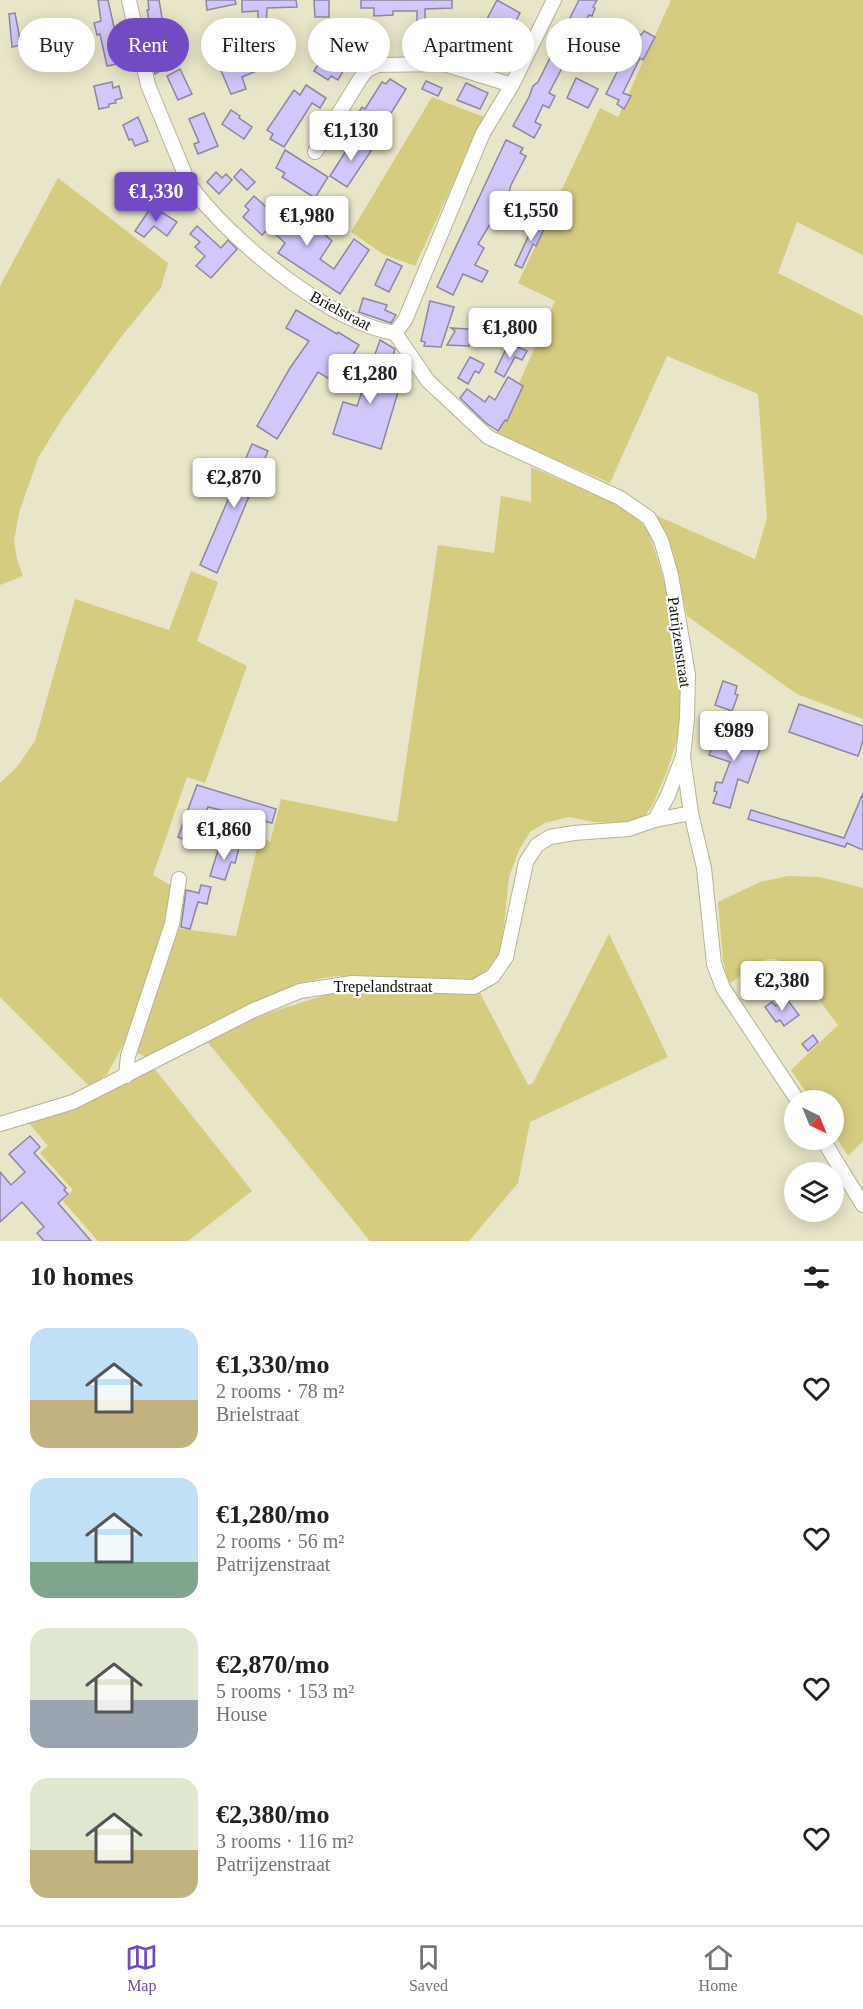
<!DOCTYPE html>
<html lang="en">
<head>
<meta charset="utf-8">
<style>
  :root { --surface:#fff; --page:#f2f2f2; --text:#222; --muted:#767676; --line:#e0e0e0; --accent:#724ac3 }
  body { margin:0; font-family:"Times New Roman",serif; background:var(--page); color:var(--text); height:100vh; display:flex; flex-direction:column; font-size:22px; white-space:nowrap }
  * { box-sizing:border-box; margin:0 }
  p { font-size:20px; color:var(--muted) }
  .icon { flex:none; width:33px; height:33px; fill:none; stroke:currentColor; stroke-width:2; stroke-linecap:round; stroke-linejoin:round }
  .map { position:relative; height:1241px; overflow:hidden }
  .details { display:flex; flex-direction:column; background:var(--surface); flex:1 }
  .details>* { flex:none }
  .hud { position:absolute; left:18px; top:18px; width:828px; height:54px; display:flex; gap:12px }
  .needle { width:39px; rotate:137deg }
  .tools { position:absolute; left:784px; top:1090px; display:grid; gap:12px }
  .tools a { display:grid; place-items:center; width:60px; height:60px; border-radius:50%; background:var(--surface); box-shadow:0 3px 15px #0003; font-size:30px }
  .price { position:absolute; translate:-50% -51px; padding:0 14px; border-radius:6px; background:#fff; color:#222; font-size:20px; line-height:39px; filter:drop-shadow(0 2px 3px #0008) }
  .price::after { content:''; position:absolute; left:50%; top:36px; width:18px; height:14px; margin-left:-9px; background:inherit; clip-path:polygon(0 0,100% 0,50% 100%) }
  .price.current { background:var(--accent); color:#fff }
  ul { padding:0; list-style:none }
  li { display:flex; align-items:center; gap:18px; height:150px; padding:0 30px }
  li span { display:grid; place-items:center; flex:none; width:168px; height:120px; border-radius:18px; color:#555 }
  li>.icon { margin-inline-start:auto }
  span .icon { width:72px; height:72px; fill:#fffc; stroke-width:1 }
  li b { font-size:26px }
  h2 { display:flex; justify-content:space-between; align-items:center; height:72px; padding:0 30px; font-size:26px }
  .pill { padding:0 21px; border-radius:27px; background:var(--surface); box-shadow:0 3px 15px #0003; font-size:21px; line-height:54px }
  .pill.current { background:var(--accent); color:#fff }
  .dock { display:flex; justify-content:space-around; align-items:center; height:84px; border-top:2px solid var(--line); background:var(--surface); font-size:16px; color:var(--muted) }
  .dock a { display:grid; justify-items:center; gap:3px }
  .dock .current { color:var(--accent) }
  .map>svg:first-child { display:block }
  .green { fill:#d6cc80 }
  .building { fill:#d2c7fa; stroke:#8c87a1; stroke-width:1.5 }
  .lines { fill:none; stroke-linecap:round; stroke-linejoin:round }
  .minor-casing { stroke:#b6b397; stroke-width:16 }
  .minor { stroke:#fff; stroke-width:14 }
  .labels { text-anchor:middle; stroke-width:4.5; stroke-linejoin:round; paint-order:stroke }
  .street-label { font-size:16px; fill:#111007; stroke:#fff }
</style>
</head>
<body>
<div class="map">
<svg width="863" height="1241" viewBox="0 0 863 1241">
  <rect width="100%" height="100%" fill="#e8e5c8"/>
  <g class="green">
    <polygon points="671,0 863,0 863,255 797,222 778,273 863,316 863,719 797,694 687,616 678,578 655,515 755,559 767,518 758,394 667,356 610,483 497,434 555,301 518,283 600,108 618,117"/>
    <polygon points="432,97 484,117 415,266 383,254 351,232"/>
    <polygon points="58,178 168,263 161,288 121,337 62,419 38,458 19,513 14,541 17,559 23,576 0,585 0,286"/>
    <polygon points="531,467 620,506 638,519 649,532 666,587 677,650 682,698 678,737 667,771 653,804 645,816 622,823 593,822 569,817 545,823 530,832 519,850 509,877 502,945 495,963 475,980 461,982 335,976 312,980 236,1012 146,1057 135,1052 175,928 236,936 260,836 270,842 281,799 397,822 438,545 494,553 501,496 531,502"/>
    <polygon points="191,571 218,582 197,641 247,666 205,783 187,777 153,875 170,885 171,892 168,911 126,1040 107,1074 90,1087 0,997 0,783 16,768 35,741 75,599 169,630"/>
    <path d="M788 876 820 877 863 888V1141L848 1156 834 1134V1101H812L791 1070 838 1025C825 1009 790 954 769 959 756 961 741 976 729 984L723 961 718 902 760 882Z"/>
    <polygon points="609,934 668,1057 530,1122 518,1183 469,1241 370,1241 206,1040 268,1013 338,991 480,993 528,1085 533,1083"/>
    <path d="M154 1068 252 1191 188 1241H98L63 1201 73 1190 40 1153 48 1146 29 1123C74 1110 114 1092 154 1068Z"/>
  </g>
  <g class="building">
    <polygon points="98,0 108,0 122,63 107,66 100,34 97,35 94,23 101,21"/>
    <polygon points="148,0 159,0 164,29 151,31 147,10 149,10"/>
    <polygon points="206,0 235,0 236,4 207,10"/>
    <polygon points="242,0 296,0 297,7 267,8 266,27 258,27 258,11 242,12"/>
    <polygon points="314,0 329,0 329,17 315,17"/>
    <polygon points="361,0 452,0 452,8 425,9 425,38 417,38 417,11 393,11 393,15 374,16 374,8 361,8"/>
    <polygon points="497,0 520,13 510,32 486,21"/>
    <polygon points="579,0 597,0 593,7 595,8 592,16 589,15 581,32 583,33 566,69 562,68 549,93 555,96 549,108 543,105 535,122 541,125 534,138 513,126 529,97 533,86 538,82"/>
    <polygon points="15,13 21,45 12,47 9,14"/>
    <polygon points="463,27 476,27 476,42 516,44 516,55 490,54 489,62 443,55 443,50 462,51"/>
    <polygon points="644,31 655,37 643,60 640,58 623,93 631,96 624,109 617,104 619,100 606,94 620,66 622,67 638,33 641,35"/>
    <polygon points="81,34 85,52 68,55 64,38"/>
    <polygon points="267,45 275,63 242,77 246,89 231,94 219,66"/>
    <polygon points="159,46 160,48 164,47 170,65 155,74 150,51 151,48"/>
    <polygon points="328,49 349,61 338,80 331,76 328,80 314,71"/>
    <polygon points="180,69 192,94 178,100 167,76"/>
    <polygon points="576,78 598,89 588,108 567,98"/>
    <polygon points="390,79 406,89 388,118 384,115 375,129 356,117 362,107 365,109 382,82 386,84"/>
    <polygon points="426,81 442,88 438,96 422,89"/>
    <polygon points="112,82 113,88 119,86 122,98 115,100 116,103 109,104 109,107 99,109 94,86"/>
    <polygon points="466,83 488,93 480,109 457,100"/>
    <polygon points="306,85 326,98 320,108 312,103 284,147 270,139 273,134 267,130 294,90 300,95"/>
    <polygon points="231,110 240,116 239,118 252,127 244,139 222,124"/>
    <polygon points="204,113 218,146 198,154 194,144 199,142 189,119"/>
    <polygon points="138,117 148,141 135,146 132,139 129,140 123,125"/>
    <polygon points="360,138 369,144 367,148 371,151 347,187 330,176 353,140 358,142"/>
    <polygon points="506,140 523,148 520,153 526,156 511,185 509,192 511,193 505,205 499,202 492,221 478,244 484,248 475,265 488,271 482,282 463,274 453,295 437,287"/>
    <polygon points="285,150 328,177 315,198 282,177 285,173 276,168"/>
    <polygon points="241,169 255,182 247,190 234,177"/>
    <polygon points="216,172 222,178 226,174 232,180 219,194 207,182"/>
    <polygon points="155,178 164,200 149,206 144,193 139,195 135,186"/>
    <polygon points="254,196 296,234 308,220 332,241 320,259 334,269 354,239 369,250 340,294 278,253 285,243 269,228 262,235 243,217 249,210 245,206"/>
    <polygon points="152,206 177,222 167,236 154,226 144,237 135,231"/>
    <polygon points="536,220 546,225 536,246 533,244 522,268 515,265"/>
    <polygon points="197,226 221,248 228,240 237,249 211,278 196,266 205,256 195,247 200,242 190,234"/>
    <polygon points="387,259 402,266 389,292 375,285"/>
    <polygon points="363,298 387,305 385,310 396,315 391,323 359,312"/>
    <polygon points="430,301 454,307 441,347 424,346 425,342 421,341"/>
    <polygon points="296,310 337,334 338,332 359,345 345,368 340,373 337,371 331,380 318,372 277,439 257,426 290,368 309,341 286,328"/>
    <polygon points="451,328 485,330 484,343 471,338 469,346 447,345 455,331"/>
    <polygon points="380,340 395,349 383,388 398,392 381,449 333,434 343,402 357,406"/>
    <polygon points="509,343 527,351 522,360 515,357 504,377 495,372"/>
    <polygon points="470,357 484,364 479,373 475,371 468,384 458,378"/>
    <polygon points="508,377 523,386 507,421 505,420 498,431 486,423 460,398 467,389 485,402 489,396 495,400"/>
    <polygon points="252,444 268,451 217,573 200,565"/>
    <polygon points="723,681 737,686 735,694 738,695 732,711 715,705"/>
    <polygon points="799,704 863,726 863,741 858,756 789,732"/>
    <polygon points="720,725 739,732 738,735 762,743 748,783 738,779 730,808 713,803 717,792 714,791 716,782 722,783 730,762 709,755"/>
    <polygon points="197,785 276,809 272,823 208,807 193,844 178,837"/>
    <polygon points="863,793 863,850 847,843 845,847 748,819 751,810 844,838"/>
    <polygon points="220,844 239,848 235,863 231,862 225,880 210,876"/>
    <polygon points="201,885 211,887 207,904 198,902 190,929 181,927 186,890 199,893"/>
    <polygon points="786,998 799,1015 784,1026 780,1020 776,1022 765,1007 772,1002 776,1006"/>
    <polygon points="813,1035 818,1042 808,1051 802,1044"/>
    <polygon points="30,1136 40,1147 34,1153 66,1188 64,1190 68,1194 58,1203 91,1241 44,1241 37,1233 44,1227 22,1202 0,1222 0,1172 11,1185 25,1172 9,1154"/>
  </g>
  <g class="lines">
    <defs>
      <g id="minor">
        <path d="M129 0 148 85 189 184C227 237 329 323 395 333"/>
        <polyline points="315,152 360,79 367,70 378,65 444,64 512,85"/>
        <polyline points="395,333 428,381 488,437 620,498 649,518 661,540 671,575 688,675 687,718 683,757 691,813 704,868 714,964 723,988 798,1101"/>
        <polyline points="395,333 405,320 483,133 512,85 554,0"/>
        <polyline points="655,820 668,795 682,759"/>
        <polyline points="126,1076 128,1056 172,924 179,879"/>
        <polyline points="0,1124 73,1102 254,1010 300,991 352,983 474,987 493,976 506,957 526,862 537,845 550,837 574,833 629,829 655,820 691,813"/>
        <polyline points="823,1140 863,1205"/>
      </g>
    </defs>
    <use href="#minor" class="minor-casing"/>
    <use href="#minor" class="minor"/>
  </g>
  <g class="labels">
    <g class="street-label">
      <text transform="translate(341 310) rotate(28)" y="6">Brielstraat</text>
      <text transform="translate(680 642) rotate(82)" y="6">Patrijzenstraat</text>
      <text x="383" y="992">Trepelandstraat</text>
    </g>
  </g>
</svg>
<div class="tools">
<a><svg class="needle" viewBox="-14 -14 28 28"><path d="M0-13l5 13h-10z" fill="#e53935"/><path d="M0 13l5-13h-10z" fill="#767676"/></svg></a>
<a><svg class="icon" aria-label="layers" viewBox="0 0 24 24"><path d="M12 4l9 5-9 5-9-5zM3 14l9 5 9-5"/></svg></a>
</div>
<b class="price" style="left:351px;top:162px">€1,130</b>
<b class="price current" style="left:156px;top:223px">€1,330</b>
<b class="price" style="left:531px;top:242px">€1,550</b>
<b class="price" style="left:307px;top:247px">€1,980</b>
<b class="price" style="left:510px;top:359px">€1,800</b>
<b class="price" style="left:370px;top:405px">€1,280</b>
<b class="price" style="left:234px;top:509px">€2,870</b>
<b class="price" style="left:734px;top:762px">€989</b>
<b class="price" style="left:224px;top:861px">€1,860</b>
<b class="price" style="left:782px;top:1012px">€2,380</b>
<div class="hud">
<a class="pill">Buy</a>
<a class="pill current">Rent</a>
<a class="pill">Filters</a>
<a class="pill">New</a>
<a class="pill">Apartment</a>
<a class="pill">House</a>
</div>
</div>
<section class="details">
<h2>10 homes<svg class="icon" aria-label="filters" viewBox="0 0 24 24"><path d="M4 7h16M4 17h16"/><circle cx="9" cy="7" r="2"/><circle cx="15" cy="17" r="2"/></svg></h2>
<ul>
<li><span style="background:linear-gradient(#bfe0f5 60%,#c2b280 0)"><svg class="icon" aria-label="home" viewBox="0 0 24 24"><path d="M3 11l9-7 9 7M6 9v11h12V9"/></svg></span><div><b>€1,330/mo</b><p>2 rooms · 78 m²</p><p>Brielstraat</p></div><svg class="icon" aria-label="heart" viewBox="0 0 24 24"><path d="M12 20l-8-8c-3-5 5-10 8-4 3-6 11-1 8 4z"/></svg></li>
<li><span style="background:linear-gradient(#bfe0f5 70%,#7fa58c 0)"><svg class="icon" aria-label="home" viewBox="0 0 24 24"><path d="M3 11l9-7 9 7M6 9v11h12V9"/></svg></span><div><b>€1,280/mo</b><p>2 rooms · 56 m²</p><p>Patrijzenstraat</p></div><svg class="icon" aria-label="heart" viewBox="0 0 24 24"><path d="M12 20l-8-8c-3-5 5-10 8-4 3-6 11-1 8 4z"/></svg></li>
<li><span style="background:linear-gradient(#dfe7d0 60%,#9aa5b1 0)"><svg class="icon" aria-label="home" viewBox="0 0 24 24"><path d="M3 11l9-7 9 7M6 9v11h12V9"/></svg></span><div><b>€2,870/mo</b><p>5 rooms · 153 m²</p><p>House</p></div><svg class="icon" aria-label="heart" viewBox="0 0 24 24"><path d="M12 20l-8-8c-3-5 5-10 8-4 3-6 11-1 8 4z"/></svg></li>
<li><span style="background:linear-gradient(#dfe7d0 60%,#c2b280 0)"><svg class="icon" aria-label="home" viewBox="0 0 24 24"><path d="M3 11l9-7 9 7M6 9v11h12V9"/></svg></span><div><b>€2,380/mo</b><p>3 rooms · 116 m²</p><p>Patrijzenstraat</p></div><svg class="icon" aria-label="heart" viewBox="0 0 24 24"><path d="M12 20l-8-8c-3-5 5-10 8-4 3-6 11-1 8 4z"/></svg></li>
</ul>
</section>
<nav class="dock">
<a class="current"><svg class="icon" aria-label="map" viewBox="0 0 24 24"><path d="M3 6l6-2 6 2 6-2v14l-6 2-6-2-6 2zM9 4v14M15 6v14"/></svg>Map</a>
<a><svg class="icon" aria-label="saved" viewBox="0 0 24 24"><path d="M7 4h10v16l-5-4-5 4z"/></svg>Saved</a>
<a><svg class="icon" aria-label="home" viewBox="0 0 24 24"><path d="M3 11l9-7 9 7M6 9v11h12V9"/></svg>Home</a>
</nav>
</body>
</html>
